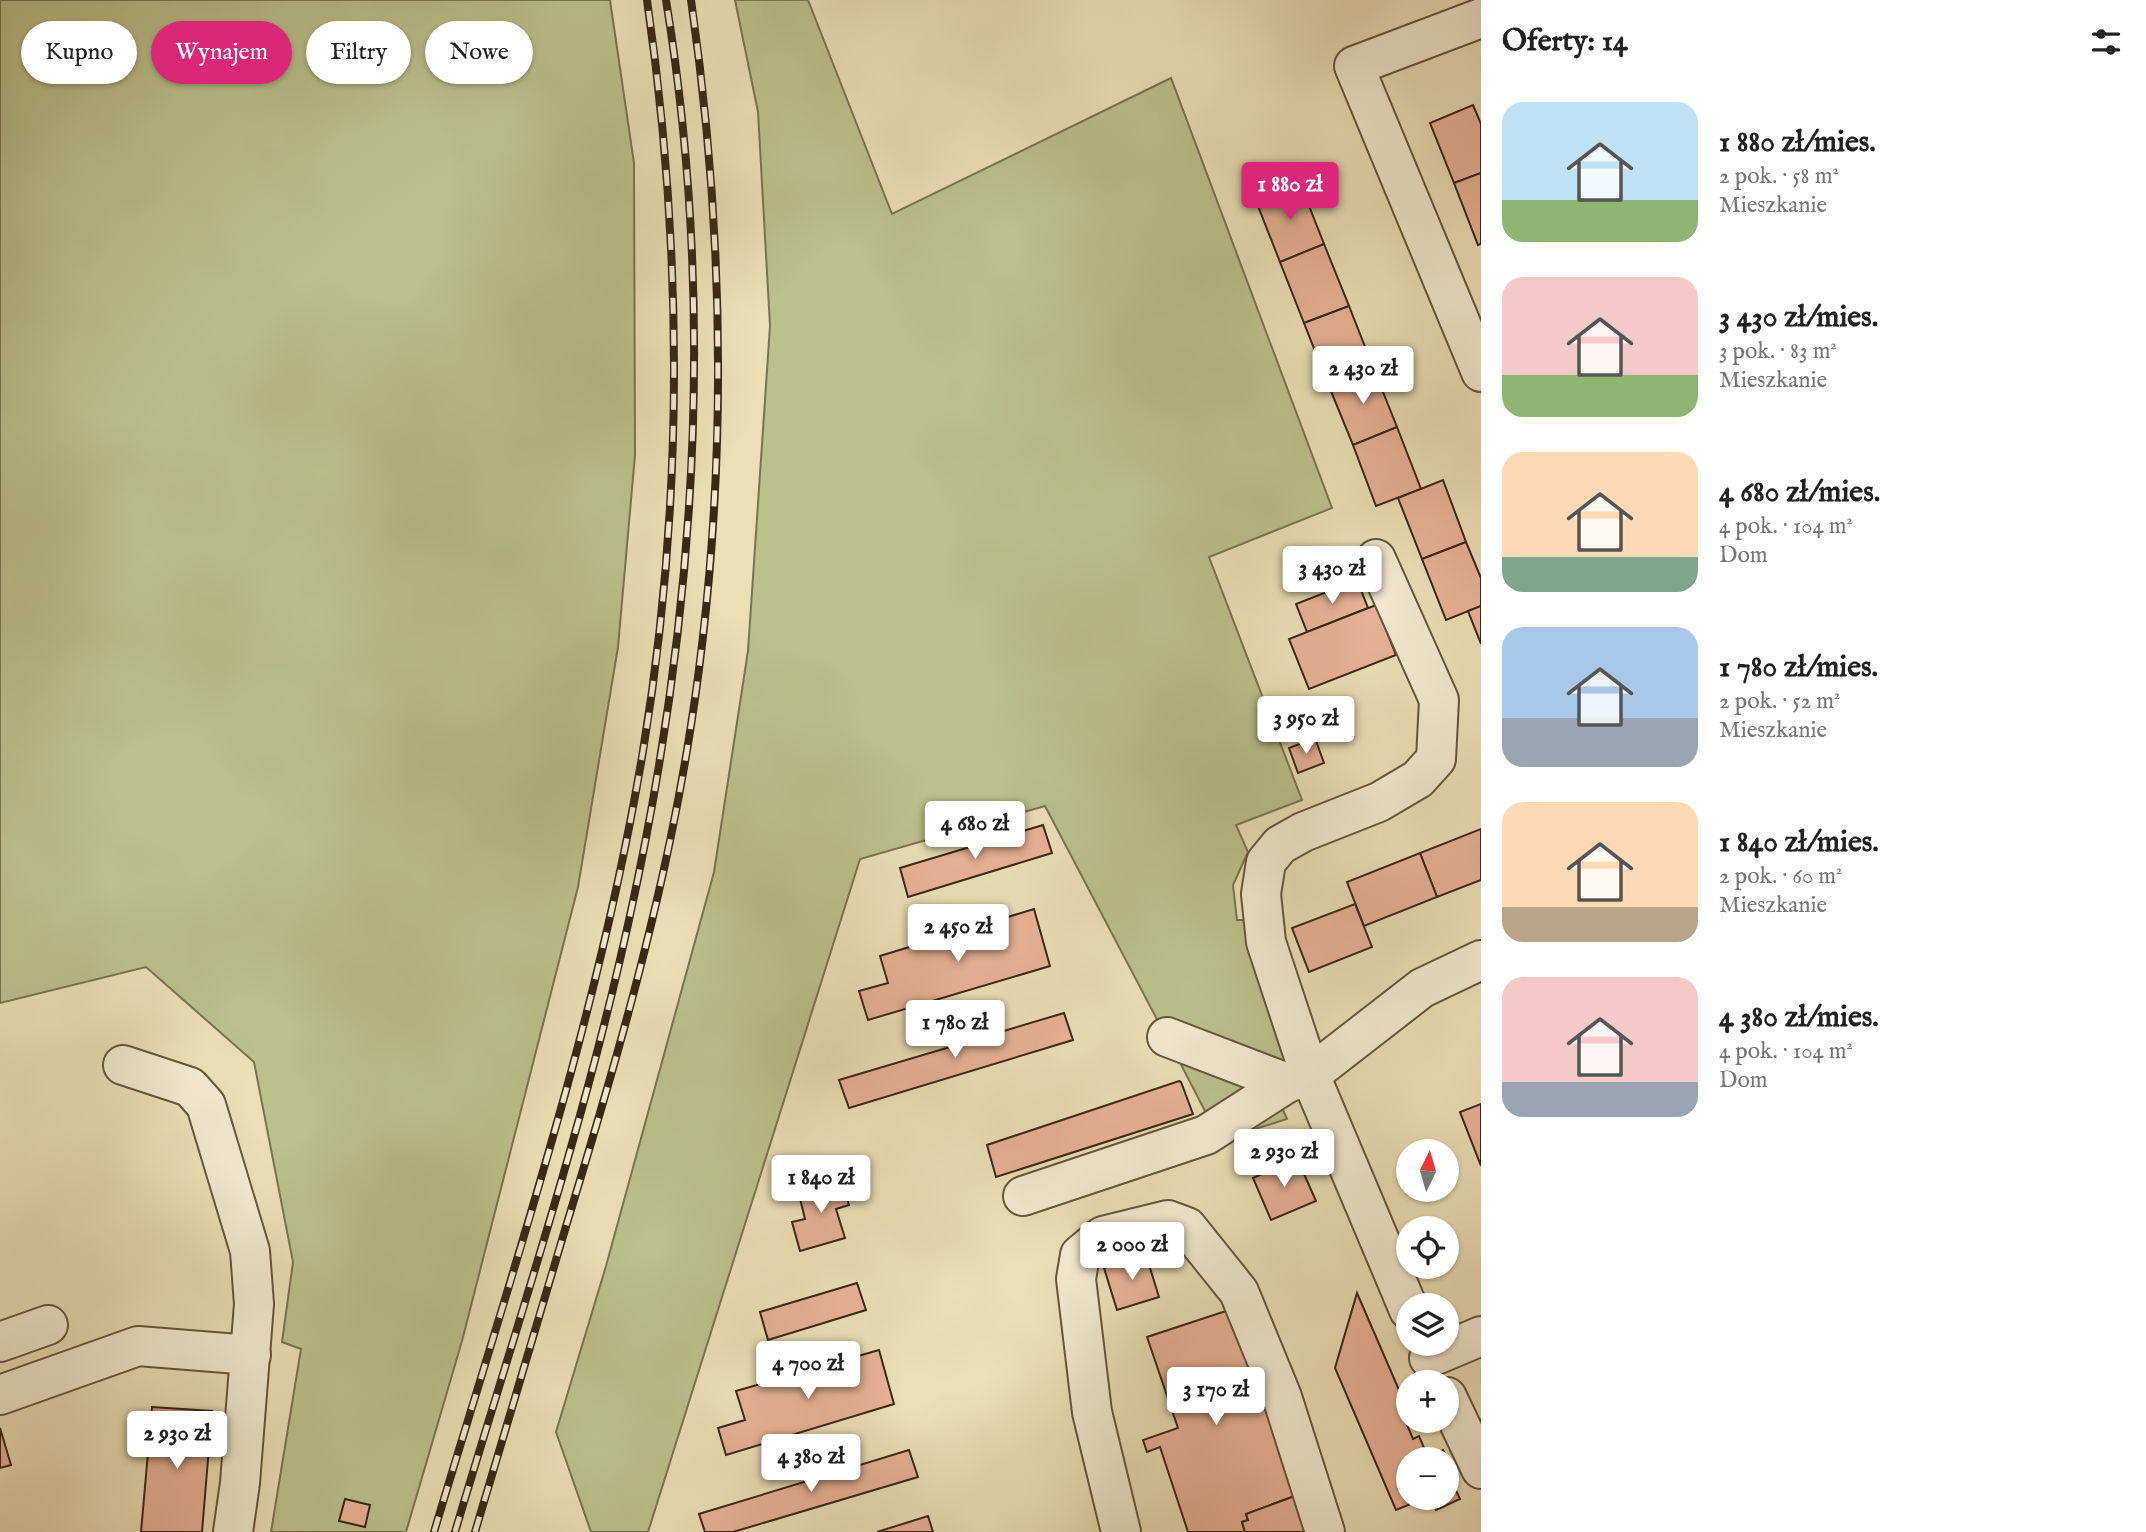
<!DOCTYPE html>
<html lang="pl">
<head>
<meta charset="utf-8">
<style>
  :root { --surface:#fff; --page:#f2f2f2; --text:#222; --muted:#767676; --accent:#db2777 }
  body { margin:0; font-family:"IM FELL English",serif; background:var(--page); color:var(--text); height:100vh; display:flex; flex-direction:column; font-size:26px; white-space:nowrap }
  * { box-sizing:border-box; margin:0 }
  p { font-size:23px; color:var(--muted) }
  .icon { flex:none; width:38px; height:38px; fill:none; stroke:currentColor; stroke-width:2; stroke-linecap:round; stroke-linejoin:round }
  .map { position:relative; flex:1; overflow:hidden }
  .panel { display:flex; flex-direction:column; background:var(--surface); width:665px }
  .panel>* { flex:none }
  .top-card { position:absolute; left:21px; top:21px; width:665px; height:63px; display:flex; gap:14px }
  .needle { width:46px; rotate:5deg }
  .buttons { position:absolute; left:1396px; top:1139px; display:grid; gap:14px }
  .buttons a { display:grid; place-items:center; width:63px; height:63px; border-radius:50%; background:var(--surface); box-shadow:0 2px 5px #0004; font-size:35px }
  .price { position:absolute; translate:-50% -60px; padding:0 16px; border-radius:7px; background:#fff; color:#222; font-size:23px; line-height:46px; filter:drop-shadow(0 2px 4px #0008) }
  .price::after { content:''; position:absolute; left:50%; top:42px; width:21px; height:16px; margin-left:-10px; background:inherit; clip-path:polygon(0 0,100% 0,50% 100%) }
  .price.selected { background:var(--accent); color:#fff }
  ul { padding:0; list-style:none }
  li { display:flex; align-items:center; gap:21px; height:175px; padding:0 21px }
  li span { display:grid; place-items:center; flex:none; width:196px; height:140px; border-radius:21px; color:#555 }
  li>.icon { margin-inline-start:auto }
  span .icon { width:84px; height:84px; fill:#fffc; stroke-width:1 }
  li b { font-size:30px }
  h2 { display:flex; justify-content:space-between; align-items:center; height:84px; padding:0 21px; font-size:30px }
  .chip { padding:0 24px; border-radius:32px; background:var(--surface); box-shadow:0 2px 5px #0004; font-size:24px; line-height:63px }
  .chip.selected { background:var(--accent); color:#fff }
  main { display:flex; flex:1; min-height:0 }
  .map>svg:first-child { display:block }
  .green { fill:#bac18c; stroke:#797450; stroke-width:2 }
  .building { fill:#e8b296; stroke:#382715; stroke-width:2 }
  .lines { fill:none; stroke-linecap:round; stroke-linejoin:round }
  .minor-casing { stroke:#65553d; stroke-width:42 }
  .minor { stroke:#f2ead0; stroke-width:38 }
  .rail-casing { stroke:#382715; stroke-width:8 }
  .rail { stroke:#f2ead0; stroke-width:5; stroke-dasharray:16; stroke-linecap:butt }
</style>
</head>
<body>
<main>
<div class="map">
<svg width="1481" height="1532" viewBox="0 0 1481 1532">
  <rect width="100%" height="100%" fill="#ebdfb6"/>
  <filter id="stains"><feTurbulence type="fractalNoise" baseFrequency=".00286" numOctaves="4"/><feColorMatrix values="0 0 0 0 .2 0 0 0 0 .09 0 0 0 0 .02 0 0 0 .5 -.17"/></filter>
  <radialGradient id="worn" r=".72"><stop offset=".6" stop-color="#630" stop-opacity="0"/><stop offset="1" stop-color="#630" stop-opacity=".3"/></radialGradient>
  <g class="green">
    <polygon points="0,0 610,0 634,163 635,455 618,647 578,887 462,1341 406,1532 271,1532 301,1349 282,1342 293,1262 254,1062 146,967 0,1003"/>
    <polygon points="735,0 808,0 892,214 1171,78 1332,508 1209,557 1302,800 1236,825 1248,852 1233,885 1237,920 1248,920 1294,1073 1161,1027 1045,806 860,859 648,1532 591,1532 556,1432 606,1266 714,872 748,651 770,326 758,112"/>
    <polygon points="1176,1055 1272,1085 1287,1119 1220,1140"/>
  </g>
  <g class="building">
    <polygon points="1473,105 1481,124 1481,173 1454,183 1430,123"/>
    <polygon points="1481,173 1481,244 1478,245 1454,183"/>
    <polygon points="1300,183 1324,244 1280,262 1256,201"/>
    <polygon points="1324,244 1349,306 1304,323 1280,262"/>
    <polygon points="1349,306 1373,367 1328,384 1304,323"/>
    <polygon points="1373,367 1397,427 1353,445 1328,384"/>
    <polygon points="1397,427 1421,489 1376,506 1353,445"/>
    <polygon points="1443,480 1466,542 1422,559 1398,498"/>
    <polygon points="1466,542 1481,578 1481,606 1446,620 1422,559"/>
    <polygon points="1357,580 1368,608 1307,632 1296,604"/>
    <polygon points="1376,605 1396,655 1309,689 1289,639"/>
    <polygon points="1481,606 1481,644 1468,611"/>
    <polygon points="1315,738 1324,763 1298,773 1289,748"/>
    <polygon points="1043,825 1052,853 908,897 900,868"/>
    <polygon points="1481,829 1481,880 1437,897 1420,853"/>
    <polygon points="1420,853 1437,897 1364,926 1347,882"/>
    <polygon points="1355,904 1372,947 1309,972 1292,928"/>
    <polygon points="1034,909 1050,966 868,1020 859,991 888,983 880,956"/>
    <polygon points="1064,1013 1073,1040 849,1108 839,1080"/>
    <polygon points="1179,1081 1181,1082 1193,1114 996,1177 987,1145"/>
    <polygon points="1481,1104 1481,1166 1460,1112"/>
    <polygon points="1297,1158 1316,1201 1271,1220 1253,1178"/>
    <polygon points="840,1178 849,1205 836,1209 845,1238 800,1251 792,1222 805,1219 798,1190"/>
    <polygon points="1146,1255 1159,1297 1117,1310 1104,1268"/>
    <polygon points="857,1283 866,1310 768,1340 760,1312"/>
    <polygon points="1357,1293 1409,1413 1409,1418 1405,1420 1413,1439 1419,1436 1428,1457 1423,1460 1409,1460 1409,1498 1423,1499 1396,1510 1335,1368"/>
    <polygon points="1232,1309 1295,1496 1246,1514 1248,1520 1242,1522 1245,1532 1188,1532 1160,1447 1147,1452 1143,1440 1178,1428 1147,1337"/>
    <polygon points="879,1350 894,1404 726,1455 718,1428 745,1420 736,1391"/>
    <polygon points="152,1407 212,1411 202,1532 141,1532"/>
    <polygon points="0,1428 11,1465 0,1468"/>
    <polygon points="909,1450 918,1477 733,1532 705,1532 699,1514"/>
    <polygon points="1443,1450 1455,1474 1449,1476 1460,1499 1436,1510 1430,1498 1447,1498 1447,1460 1423,1460"/>
    <polygon points="1295,1496 1307,1532 1245,1532 1242,1522 1248,1520 1246,1514"/>
    <polygon points="345,1499 370,1505 365,1527 339,1521"/>
    <polygon points="928,1516 933,1532 877,1532"/>
  </g>
  <g class="lines">
    <defs>
      <g id="minor">
        <polyline points="1481,18 1354,66 1481,372"/>
        <polyline points="1376,559 1439,700 1436,759 1418,779 1379,802 1303,832 1280,845 1266,862 1261,894 1266,942 1310,1075 1409,1310"/>
        <polyline points="1167,1037 1287,1083 1310,1075 1422,988 1481,960"/>
        <polyline points="123,1065 190,1087 206,1105 250,1251 254,1304 240,1483 233,1532"/>
        <polyline points="1023,1196 1206,1135 1287,1083"/>
        <polyline points="0,1342 48,1325"/>
        <polyline points="1429,1358 1481,1336"/>
        <polyline points="0,1395 138,1346 251,1355"/>
        <polyline points="1447,1397 1481,1469"/>
        <polyline points="1121,1532 1092,1412 1076,1279 1080,1255 1103,1236 1168,1220 1187,1227 1239,1292 1282,1397 1325,1532"/>
      </g>
    </defs>
    <use href="#minor" class="minor-casing"/>
    <use href="#minor" class="minor"/>
    <defs>
      <g id="rail">
        <path d="M434 1532C511 1275 599 1016 643 751 684 502 683 249 647 0"/>
        <path d="M455 1532C515 1330 584 1126 629 920 696 618 716 306 666 0"/>
        <path d="M475 1532C506 1429 536 1326 567 1223 606 1095 644 967 671 836 728 561 731 278 691 0"/>
      </g>
    </defs>
    <use href="#rail" class="rail-casing"/>
    <use href="#rail" class="rail"/>
  </g>
  <rect width="100%" height="100%" filter="url(#stains)"/>
  <rect width="100%" height="100%" fill="url(#worn)"/>
</svg>
<div class="buttons">
<a><svg class="needle" viewBox="-14 -14 28 28"><path d="M0-13l5 13h-10z" fill="#e53935"/><path d="M0 13l5-13h-10z" fill="#767676"/></svg></a>
<a><svg class="icon" aria-label="locate" viewBox="0 0 24 24"><circle cx="12" cy="12" r="6"/><path d="M12 2v4M12 18v4M2 12h4M18 12h4"/></svg></a>
<a><svg class="icon" aria-label="layers" viewBox="0 0 24 24"><path d="M12 4l9 5-9 5-9-5zM3 14l9 5 9-5"/></svg></a>
<a>+</a>
<a>−</a>
</div>
<b class="price selected" style="left:1290px;top:222px">1 880 zł</b>
<b class="price" style="left:1363px;top:406px">2 430 zł</b>
<b class="price" style="left:1332px;top:606px">3 430 zł</b>
<b class="price" style="left:1306px;top:756px">3 950 zł</b>
<b class="price" style="left:975px;top:861px">4 680 zł</b>
<b class="price" style="left:958px;top:964px">2 450 zł</b>
<b class="price" style="left:955px;top:1060px">1 780 zł</b>
<b class="price" style="left:1284px;top:1189px">2 930 zł</b>
<b class="price" style="left:821px;top:1215px">1 840 zł</b>
<b class="price" style="left:1132px;top:1282px">2 000 zł</b>
<b class="price" style="left:808px;top:1401px">4 700 zł</b>
<b class="price" style="left:1216px;top:1427px">3 170 zł</b>
<b class="price" style="left:177px;top:1471px">2 930 zł</b>
<b class="price" style="left:811px;top:1494px">4 380 zł</b>
<div class="top-card">
<a class="chip">Kupno</a>
<a class="chip selected">Wynajem</a>
<a class="chip">Filtry</a>
<a class="chip">Nowe</a>
</div>
</div>
<section class="panel">
<h2>Oferty: 14<svg class="icon" aria-label="filters" viewBox="0 0 24 24"><path d="M4 7h16M4 17h16"/><circle cx="9" cy="7" r="2"/><circle cx="15" cy="17" r="2"/></svg></h2>
<ul>
<li><span style="background:linear-gradient(#bfe0f5 70%,#8fb573 0)"><svg class="icon" aria-label="home" viewBox="0 0 24 24"><path d="M3 11l9-7 9 7M6 9v11h12V9"/></svg></span><div><b>1 880 zł/mies.</b><p>2 pok. · 58 m²</p><p>Mieszkanie</p></div></li>
<li><span style="background:linear-gradient(#f6c9c9 70%,#8fb573 0)"><svg class="icon" aria-label="home" viewBox="0 0 24 24"><path d="M3 11l9-7 9 7M6 9v11h12V9"/></svg></span><div><b>3 430 zł/mies.</b><p>3 pok. · 83 m²</p><p>Mieszkanie</p></div></li>
<li><span style="background:linear-gradient(#ffd9b3 75%,#7fa58c 0)"><svg class="icon" aria-label="home" viewBox="0 0 24 24"><path d="M3 11l9-7 9 7M6 9v11h12V9"/></svg></span><div><b>4 680 zł/mies.</b><p>4 pok. · 104 m²</p><p>Dom</p></div></li>
<li><span style="background:linear-gradient(#a9c7e8 65%,#9aa5b1 0)"><svg class="icon" aria-label="home" viewBox="0 0 24 24"><path d="M3 11l9-7 9 7M6 9v11h12V9"/></svg></span><div><b>1 780 zł/mies.</b><p>2 pok. · 52 m²</p><p>Mieszkanie</p></div></li>
<li><span style="background:linear-gradient(#ffd9b3 75%,#b9a48a 0)"><svg class="icon" aria-label="home" viewBox="0 0 24 24"><path d="M3 11l9-7 9 7M6 9v11h12V9"/></svg></span><div><b>1 840 zł/mies.</b><p>2 pok. · 60 m²</p><p>Mieszkanie</p></div></li>
<li><span style="background:linear-gradient(#f6c9c9 75%,#9aa5b1 0)"><svg class="icon" aria-label="home" viewBox="0 0 24 24"><path d="M3 11l9-7 9 7M6 9v11h12V9"/></svg></span><div><b>4 380 zł/mies.</b><p>4 pok. · 104 m²</p><p>Dom</p></div></li>
</ul>
</section>
</main>
</body>
</html>
